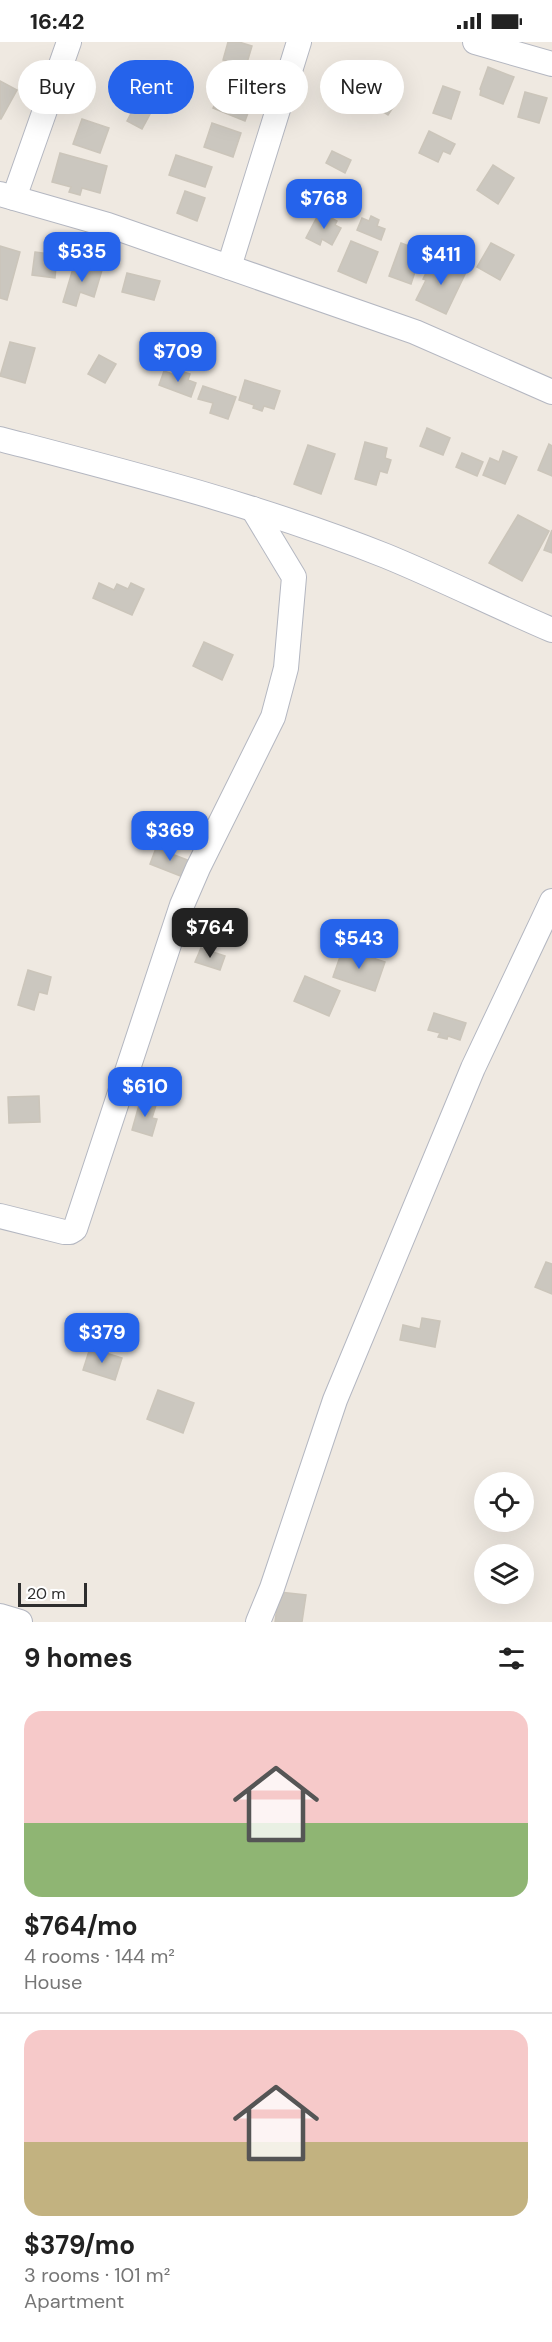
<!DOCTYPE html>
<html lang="en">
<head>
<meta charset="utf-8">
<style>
  :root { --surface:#fff; --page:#f2f2f2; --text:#222; --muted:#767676; --line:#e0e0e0; --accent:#2563eb }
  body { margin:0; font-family:"DM Sans",sans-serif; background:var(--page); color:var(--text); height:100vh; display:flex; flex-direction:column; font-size:22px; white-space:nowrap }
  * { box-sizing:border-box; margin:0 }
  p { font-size:20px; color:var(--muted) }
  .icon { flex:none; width:33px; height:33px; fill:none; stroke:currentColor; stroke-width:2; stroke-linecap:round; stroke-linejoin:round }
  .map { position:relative; height:1580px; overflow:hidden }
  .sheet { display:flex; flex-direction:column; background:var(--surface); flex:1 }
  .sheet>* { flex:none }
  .top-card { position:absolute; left:18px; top:18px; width:516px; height:54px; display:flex; gap:12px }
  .fabs { position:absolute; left:474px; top:1430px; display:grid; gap:12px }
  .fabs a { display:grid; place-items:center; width:60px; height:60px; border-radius:50%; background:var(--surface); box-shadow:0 6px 24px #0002; font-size:30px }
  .scale { position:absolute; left:18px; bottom:15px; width:69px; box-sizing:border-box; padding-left:6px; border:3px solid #2e2e2e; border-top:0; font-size:16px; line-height:21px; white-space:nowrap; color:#2e2e2e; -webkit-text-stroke:4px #fff; paint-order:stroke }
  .price { position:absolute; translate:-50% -51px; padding:0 14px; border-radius:12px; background:var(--accent); color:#fff; font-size:20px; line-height:39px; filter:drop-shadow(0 2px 3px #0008) }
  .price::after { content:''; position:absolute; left:50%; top:36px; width:18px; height:14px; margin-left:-9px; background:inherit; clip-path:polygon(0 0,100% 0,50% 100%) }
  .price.active { background:#222; color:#fff }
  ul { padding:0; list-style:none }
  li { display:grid; align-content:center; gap:12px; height:318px; padding:0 24px }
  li+li { border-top:2px solid var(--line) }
  li span { display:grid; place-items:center; height:186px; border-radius:18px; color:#555 }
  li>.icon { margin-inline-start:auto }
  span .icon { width:108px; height:108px; fill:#fffc; stroke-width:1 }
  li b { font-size:26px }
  h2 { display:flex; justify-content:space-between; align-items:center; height:72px; padding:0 24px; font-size:26px }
  .tag { padding:0 21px; border-radius:27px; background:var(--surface); box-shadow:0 6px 24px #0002; font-size:21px; line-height:54px }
  .tag.active { background:var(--accent); color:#fff }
  .status { display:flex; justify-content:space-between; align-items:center; height:42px; padding:0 30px; background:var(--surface); direction:ltr }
  .status svg { height:16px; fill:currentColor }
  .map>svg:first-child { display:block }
  .building { fill:#cbc7bf; stroke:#cbc5ba; stroke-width:1.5 }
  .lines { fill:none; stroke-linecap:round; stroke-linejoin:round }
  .street-casing { stroke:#b4b7c1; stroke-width:26 }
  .street { stroke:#fff; stroke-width:24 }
</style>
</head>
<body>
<div class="status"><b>16:42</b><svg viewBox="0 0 49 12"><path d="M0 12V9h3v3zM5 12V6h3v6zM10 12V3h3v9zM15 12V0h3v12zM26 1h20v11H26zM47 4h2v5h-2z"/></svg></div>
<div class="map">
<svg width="552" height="1580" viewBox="0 0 552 1580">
  <rect width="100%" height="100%" fill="#efe9e1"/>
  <g class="building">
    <polygon points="228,0 239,0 252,4 246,24 223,18"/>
    <polygon points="148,24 168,31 160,54 140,47 141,44 137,43 140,35 143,37"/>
    <polygon points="488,25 514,35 503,62 480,53 481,48 480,47"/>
    <polygon points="0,39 17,48 1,77 0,77"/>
    <polygon points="223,42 254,55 245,79 213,66"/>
    <polygon points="443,44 460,50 451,77 433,71"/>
    <polygon points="385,45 400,55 388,73 373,63"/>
    <polygon points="525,50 547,56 539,81 518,75"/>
    <polygon points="141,53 156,61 142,87 127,79"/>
    <polygon points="82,77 109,86 100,111 73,102"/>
    <polygon points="212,81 241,91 233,115 204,105"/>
    <polygon points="429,89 455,102 450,112 443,109 438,120 419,111"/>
    <polygon points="332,109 351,118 345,131 326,121"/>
    <polygon points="60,111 107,124 100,151 82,146 80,153 69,150 71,145 52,140"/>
    <polygon points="176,113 212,125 205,145 169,133"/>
    <polygon points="493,123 514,136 498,162 477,148"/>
    <polygon points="185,149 205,156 197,179 177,171"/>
    <polygon points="318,173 324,177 326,173 337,179 335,183 341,186 332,203 322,197 320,203 306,196"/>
    <polygon points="371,174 379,178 377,184 385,187 381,198 357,188 362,176 369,179"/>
    <polygon points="351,199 378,210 366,241 338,229"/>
    <polygon points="401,201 422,209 411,242 389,234"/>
    <polygon points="491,201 514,213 500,238 477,225"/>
    <polygon points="0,204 20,210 7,258 0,256"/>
    <polygon points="35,210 57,213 55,236 32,233"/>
    <polygon points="437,216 466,230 446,272 416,258 426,238 423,237 428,227 431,228"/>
    <polygon points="75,220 102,228 94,255 80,250 76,264 63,260"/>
    <polygon points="127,231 160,239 154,258 122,250"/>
    <polygon points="10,300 35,306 25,341 0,334"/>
    <polygon points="99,313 116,322 105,341 88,332"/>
    <polygon points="164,329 178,334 180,329 190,332 188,338 196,341 191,355 159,343"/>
    <polygon points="245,338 280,349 274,367 264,364 262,369 253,366 254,363 239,358"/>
    <polygon points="203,344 236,355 228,377 210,371 213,361 198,357"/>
    <polygon points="427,386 450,396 443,413 420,404"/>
    <polygon points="365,400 387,406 385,416 391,418 387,431 380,429 376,443 355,437"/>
    <polygon points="549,402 552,404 552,434 538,428"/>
    <polygon points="308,403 335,412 321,452 294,442"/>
    <polygon points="503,409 517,415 505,442 483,433 490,416 499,420"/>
    <polygon points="462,411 483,420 477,434 456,425"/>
    <polygon points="518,473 549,489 522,539 489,521"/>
    <polygon points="552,488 552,511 544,508"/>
    <polygon points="99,541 114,548 117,542 128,547 131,541 144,547 132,573 93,556"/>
    <polygon points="204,600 233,613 222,638 193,624"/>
    <polygon points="156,806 190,819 183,835 150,822"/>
    <polygon points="201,906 225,914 220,928 195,920"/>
    <polygon points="343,906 385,920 375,949 333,935"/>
    <polygon points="28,928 51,935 47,952 39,950 34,968 18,963"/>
    <polygon points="305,934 340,949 329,974 294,959"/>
    <polygon points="434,971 466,981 460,998 448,994 447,997 438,995 440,991 428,988"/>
    <polygon points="39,1054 40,1080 9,1081 8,1055"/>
    <polygon points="141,1056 157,1060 152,1076 157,1077 152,1094 132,1088"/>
    <polygon points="546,1220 552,1222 552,1252 535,1245"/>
    <polygon points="422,1276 440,1279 435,1305 400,1298 403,1283 420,1287"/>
    <polygon points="90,1306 122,1316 115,1338 83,1328"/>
    <polygon points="158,1348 194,1361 183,1391 147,1377"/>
    <polygon points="279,1550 306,1553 302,1580 275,1580"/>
  </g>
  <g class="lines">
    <defs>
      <g id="street">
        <polyline points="475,0 552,22"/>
        <polyline points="0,152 108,183 415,290 552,350"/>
        <polyline points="14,156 69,0"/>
        <polyline points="229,225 299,0"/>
        <path d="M0 397C130 431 261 464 386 514 442 537 496 564 552 588"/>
        <polyline points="0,1174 64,1190 70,1190 75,1187 182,863 198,826 273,675 286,626 294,535 253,467"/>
        <polyline points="0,1574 20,1580"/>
        <polyline points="258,1580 272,1546 335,1358 473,1026 552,859"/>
      </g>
    </defs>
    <use href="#street" class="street-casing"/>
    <use href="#street" class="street"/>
  </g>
</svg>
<div class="fabs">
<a><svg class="icon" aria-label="locate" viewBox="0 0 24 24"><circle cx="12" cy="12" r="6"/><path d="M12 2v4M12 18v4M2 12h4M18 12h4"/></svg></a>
<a><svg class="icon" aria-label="layers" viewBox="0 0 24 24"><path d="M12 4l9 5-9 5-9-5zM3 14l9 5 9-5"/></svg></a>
</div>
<div class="scale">20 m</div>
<b class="price" style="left:324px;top:188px">$768</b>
<b class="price" style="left:82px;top:241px">$535</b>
<b class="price" style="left:441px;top:244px">$411</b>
<b class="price" style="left:178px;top:341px">$709</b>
<b class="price" style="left:170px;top:820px">$369</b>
<b class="price active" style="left:210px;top:917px">$764</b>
<b class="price" style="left:359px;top:928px">$543</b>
<b class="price" style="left:145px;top:1076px">$610</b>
<b class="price" style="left:102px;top:1322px">$379</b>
<div class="top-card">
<a class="tag">Buy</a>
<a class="tag active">Rent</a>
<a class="tag">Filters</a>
<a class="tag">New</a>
</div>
</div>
<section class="sheet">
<h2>9 homes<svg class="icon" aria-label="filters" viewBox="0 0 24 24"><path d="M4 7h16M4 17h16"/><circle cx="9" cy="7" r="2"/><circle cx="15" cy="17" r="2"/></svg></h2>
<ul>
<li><span style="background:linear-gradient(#f6c9c9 60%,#8fb573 0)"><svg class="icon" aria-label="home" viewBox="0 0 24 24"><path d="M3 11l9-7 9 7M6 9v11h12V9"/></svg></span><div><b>$764/mo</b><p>4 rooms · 144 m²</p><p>House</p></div></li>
<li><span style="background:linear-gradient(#f6c9c9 60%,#c2b280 0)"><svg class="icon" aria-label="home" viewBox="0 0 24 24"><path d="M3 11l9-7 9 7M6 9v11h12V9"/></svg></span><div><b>$379/mo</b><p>3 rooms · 101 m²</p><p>Apartment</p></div></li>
</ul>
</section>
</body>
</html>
